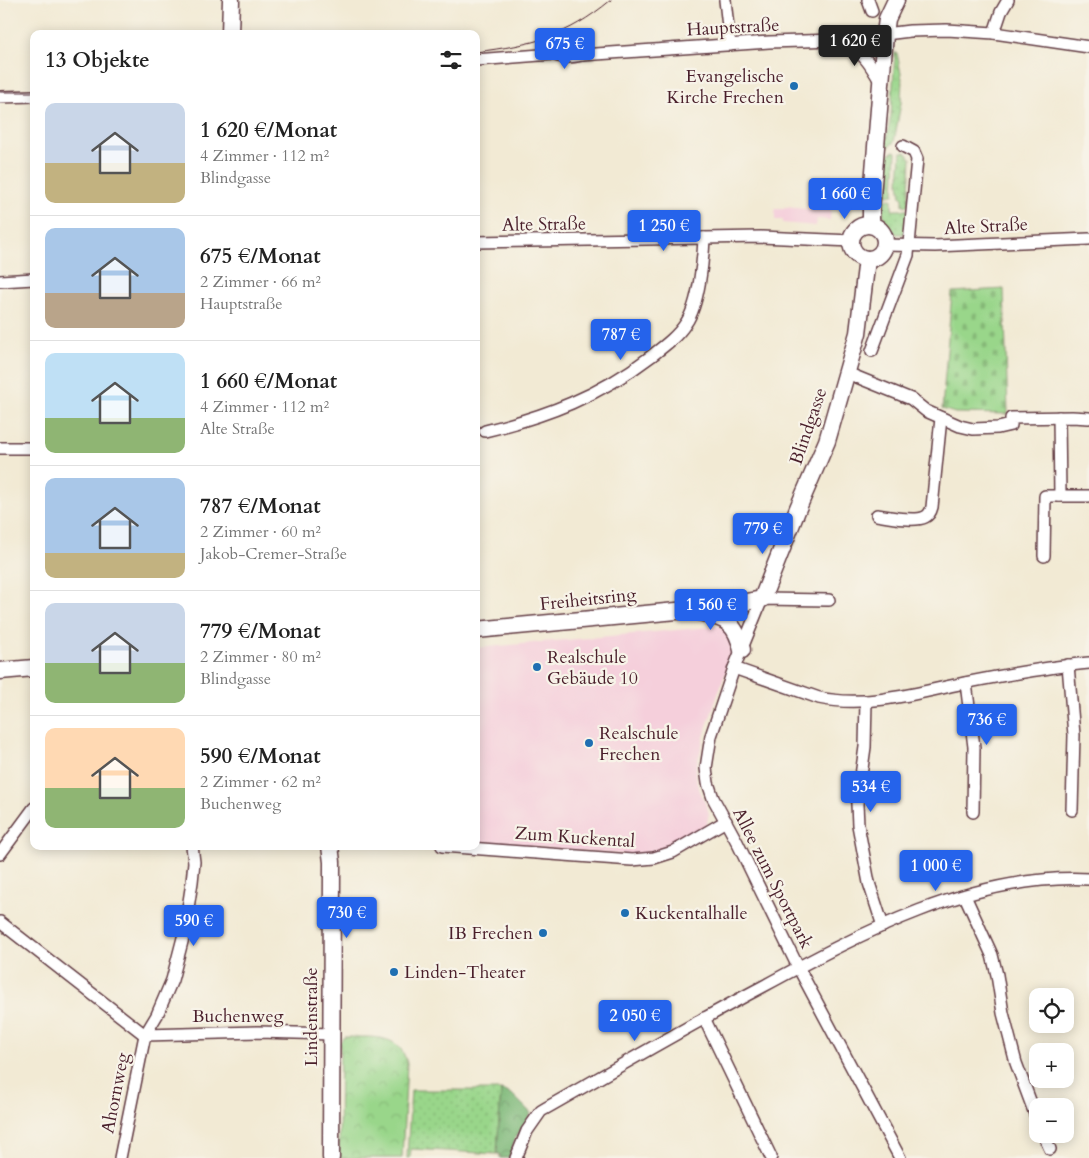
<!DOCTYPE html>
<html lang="de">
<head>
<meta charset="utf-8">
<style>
  :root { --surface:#fff; --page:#f2f2f2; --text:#222; --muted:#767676; --line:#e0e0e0; --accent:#2563eb }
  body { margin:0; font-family:Cardo,serif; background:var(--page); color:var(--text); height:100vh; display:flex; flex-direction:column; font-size:19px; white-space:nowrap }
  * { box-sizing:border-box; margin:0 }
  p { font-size:16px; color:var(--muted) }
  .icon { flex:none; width:28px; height:28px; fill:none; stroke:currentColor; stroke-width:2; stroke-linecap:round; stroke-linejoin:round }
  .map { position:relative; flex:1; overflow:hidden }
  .drawer { position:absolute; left:30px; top:30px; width:450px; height:820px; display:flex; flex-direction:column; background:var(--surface); border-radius:10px; box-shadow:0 2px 12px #0003 }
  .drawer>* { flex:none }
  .fabs { position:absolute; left:1029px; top:988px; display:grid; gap:10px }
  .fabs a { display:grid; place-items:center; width:45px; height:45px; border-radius:10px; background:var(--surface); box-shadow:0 2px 12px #0003; font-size:25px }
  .price { position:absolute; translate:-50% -42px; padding:0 11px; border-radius:5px; background:var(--accent); color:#fff; font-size:16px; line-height:32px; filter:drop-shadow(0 1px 2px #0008) }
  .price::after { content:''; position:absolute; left:50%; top:30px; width:15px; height:11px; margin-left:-8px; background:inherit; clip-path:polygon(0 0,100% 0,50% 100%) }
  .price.on { background:#222; color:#fff }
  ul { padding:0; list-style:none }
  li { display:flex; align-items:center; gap:15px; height:125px; padding:0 15px }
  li+li { border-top:1px solid var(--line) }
  li span { display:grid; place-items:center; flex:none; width:140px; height:100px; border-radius:10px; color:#555 }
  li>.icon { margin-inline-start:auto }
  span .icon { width:60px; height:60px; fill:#fffc; stroke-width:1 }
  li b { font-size:21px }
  h2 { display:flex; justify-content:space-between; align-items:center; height:60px; padding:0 15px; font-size:21px }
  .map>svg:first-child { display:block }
  .built { fill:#f5cfdb }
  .grass { fill:url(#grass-dots); stroke:#727a5a }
  .forest { fill:url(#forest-crowns); stroke:#626b50 }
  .cemetery { fill:url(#cemetery-stones); stroke:#727a5a }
  .park { fill:url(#park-crowns); stroke:#727a5a }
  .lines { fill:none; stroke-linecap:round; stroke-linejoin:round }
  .street-casing { stroke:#633d44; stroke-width:14 }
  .secondary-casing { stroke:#633d44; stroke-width:19 }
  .street { stroke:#fff; stroke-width:11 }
  .secondary { stroke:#fff; stroke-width:16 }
  .tram { stroke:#4a1f2b; stroke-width:1 }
  .poi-dot { fill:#1f6fb2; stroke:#f7f3e8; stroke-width:2 }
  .labels { text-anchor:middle; stroke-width:4.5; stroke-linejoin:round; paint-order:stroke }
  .street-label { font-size:18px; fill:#4a1f2b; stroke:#f7f3e8 }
  .poi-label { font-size:18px; fill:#4a1f2b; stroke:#f7f3e8; text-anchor:start }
</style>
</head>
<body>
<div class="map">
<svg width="1089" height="1158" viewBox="0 0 1089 1158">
  <defs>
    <pattern id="grass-dots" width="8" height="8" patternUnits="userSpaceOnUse" patternTransform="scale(1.25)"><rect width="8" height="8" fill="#99d68a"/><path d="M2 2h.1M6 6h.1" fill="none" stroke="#85b777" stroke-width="1.8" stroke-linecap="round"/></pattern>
    <pattern id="forest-crowns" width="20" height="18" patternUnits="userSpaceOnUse" patternTransform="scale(1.25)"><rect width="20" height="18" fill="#7ab776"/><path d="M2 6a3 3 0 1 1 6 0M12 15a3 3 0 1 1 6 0" fill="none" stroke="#669461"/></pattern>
    <pattern id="cemetery-stones" width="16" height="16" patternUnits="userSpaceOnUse" patternTransform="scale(1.25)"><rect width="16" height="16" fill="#99d68a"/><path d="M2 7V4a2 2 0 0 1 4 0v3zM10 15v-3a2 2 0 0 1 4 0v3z" fill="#85b777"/></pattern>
    <pattern id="park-crowns" width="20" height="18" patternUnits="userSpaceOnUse" patternTransform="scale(1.25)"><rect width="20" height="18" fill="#99d68a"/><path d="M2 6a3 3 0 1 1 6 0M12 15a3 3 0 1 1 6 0" fill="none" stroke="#85b777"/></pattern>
  </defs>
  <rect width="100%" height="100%" fill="#f7f3e8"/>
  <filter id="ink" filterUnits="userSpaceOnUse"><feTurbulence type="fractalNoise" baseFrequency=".02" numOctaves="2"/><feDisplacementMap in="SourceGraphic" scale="10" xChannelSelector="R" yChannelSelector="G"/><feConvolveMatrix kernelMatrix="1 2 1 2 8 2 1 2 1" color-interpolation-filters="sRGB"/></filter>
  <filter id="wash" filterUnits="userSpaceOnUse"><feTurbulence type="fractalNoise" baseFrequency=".0096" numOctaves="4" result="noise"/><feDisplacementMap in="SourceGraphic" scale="20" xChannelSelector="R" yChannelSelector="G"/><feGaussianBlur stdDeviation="1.12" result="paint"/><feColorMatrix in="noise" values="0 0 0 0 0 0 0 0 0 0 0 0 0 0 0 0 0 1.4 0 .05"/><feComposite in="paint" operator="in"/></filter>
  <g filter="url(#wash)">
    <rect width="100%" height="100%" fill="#f2ead4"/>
    <g class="built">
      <polygon points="818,191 832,192 830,220 817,219 816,226 783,223 783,220 775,220 775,209 784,209 784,207 807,209 808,195 818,196"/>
      <polygon points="720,626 731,637 731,657 707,726 696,768 697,783 709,813 707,824 694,834 667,848 650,854 626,855 539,847 476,844 476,648"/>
    </g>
    <g class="grass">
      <polygon points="895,53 897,53 902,79 901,103 894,142 884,151 891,116"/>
      <polygon points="894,151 896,152 894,195 883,194 886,156"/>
      <polygon points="901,152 906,152 911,158 908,206 903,205 903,198 901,197 899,183"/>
      <path d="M883 199H892V210H908L904 234H896C884 220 882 217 883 199Z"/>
      <polygon points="411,1090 501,1090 497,1154 411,1149 410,1158 407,1158"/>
    </g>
    <polygon class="forest" points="501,1090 512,1094 531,1113 515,1139 509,1158 500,1158 500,1154 497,1154"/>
    <polygon class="cemetery" points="1004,289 1008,414 955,413 942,409 952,292"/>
    <path class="park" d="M344 1037C370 1038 399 1031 407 1063L402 1158H339L340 1042Z"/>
  </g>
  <g filter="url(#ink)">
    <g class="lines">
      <defs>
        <g id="street">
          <polyline points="725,0 730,45"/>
          <polyline points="868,0 872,11"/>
          <polyline points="994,33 1001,12 1008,0"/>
          <path d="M840 42C861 48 871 65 881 83"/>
          <path d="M553 54C549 49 550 45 555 40 566 39 573 48 582 55"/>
          <path d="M476 60 553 54C562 59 573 57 582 55L769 42 836 40 910 31 947 30 994 33 1089 47"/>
          <polyline points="0,97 34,96"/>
          <polyline points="476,242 761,237 852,241"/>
          <polyline points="885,245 935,246 1089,239"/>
          <polyline points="0,281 34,279"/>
          <polyline points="872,351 908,255 917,159 914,152 903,146"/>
          <polyline points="847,373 911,399 926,411 960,426 973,429 998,428 1011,425 1011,418 1072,417 1089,418"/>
          <polyline points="1059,417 1060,496 1089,496"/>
          <path d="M485 431C547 416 599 396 650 357 663 347 677 337 686 323 699 304 703 261 704 238"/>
          <polyline points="0,448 34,448"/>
          <path d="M877 515C889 517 915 522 925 517 929 515 931 511 932 507L941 418"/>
          <polyline points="1044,556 1045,496 1060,496"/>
          <polyline points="829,600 762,599 734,668 711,736 706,768 708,783 713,798 737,842 798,967 900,1158"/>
          <polyline points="1068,665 1074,735 1072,810"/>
          <path d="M734 668 819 698C866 708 918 693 964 683 1005 675 1047 667 1089 663"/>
          <polyline points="966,683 974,747 973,812"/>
          <polyline points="866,701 865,747 857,804 858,825 869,883 883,926"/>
          <polyline points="442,846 632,860 654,858 673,852 726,821"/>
          <polyline points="0,854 34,808"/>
          <polyline points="965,896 992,955 997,975 1003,1013 1016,1063 1038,1122"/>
          <polyline points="0,922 145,1035 258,1032 332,1034"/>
          <polyline points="704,1018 771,1157"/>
          <polyline points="1043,1134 1050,1149"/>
          <polyline points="120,1158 145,1035 157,1015 172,980 184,934 192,882 194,862 192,846"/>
          <path d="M516 1158 527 1131 541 1111C615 1069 688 1026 762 987 861 933 974 873 1089 879"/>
        </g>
        <g id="secondary">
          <polyline points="230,34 231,0"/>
          <polyline points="871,225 871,209 885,34 887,19 896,0"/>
          <circle cx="868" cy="242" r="17"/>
          <path d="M699 612C725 618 736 622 742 650"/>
          <polyline points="476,630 687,610 735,604 762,599 798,508 827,441 858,333 867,259"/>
          <polyline points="0,671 34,668"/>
          <polyline points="330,846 332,862 331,1158"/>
        </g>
      </defs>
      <use href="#street" class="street-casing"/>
      <use href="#secondary" class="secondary-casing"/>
      <use href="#street" class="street"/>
      <use href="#secondary" class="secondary"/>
      <g class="tram">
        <path d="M476 52C534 44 565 38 611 0"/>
        <polyline points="0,92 34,92"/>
      </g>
    </g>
  </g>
  <g class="poi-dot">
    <circle cx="794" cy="86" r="5"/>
    <circle cx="537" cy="667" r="5"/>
    <circle cx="589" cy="743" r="5"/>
    <circle cx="625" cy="913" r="5"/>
    <circle cx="543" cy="933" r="5"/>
    <circle cx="394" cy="972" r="5"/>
  </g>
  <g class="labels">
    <g class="street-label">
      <text transform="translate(733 27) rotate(-3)" y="6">Hauptstraße</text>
      <text transform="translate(544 224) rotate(-1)" y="6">Alte Straße</text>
      <text transform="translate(986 226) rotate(-3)" y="6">Alte Straße</text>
      <text transform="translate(808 426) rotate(-71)" y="6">Blindgasse</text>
      <text transform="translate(588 599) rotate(-6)" y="6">Freiheitsring</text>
      <text transform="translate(575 837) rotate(4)" y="6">Zum Kuckental</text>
      <text transform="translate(773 878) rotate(63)" y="6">Allee zum Sportpark</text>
      <text x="238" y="1022">Buchenweg</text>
      <text transform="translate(311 1017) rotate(-90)" y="6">Lindenstraße</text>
      <text transform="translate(115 1093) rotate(-79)" y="6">Ahornweg</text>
    </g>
    <g class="poi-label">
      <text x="784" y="82" text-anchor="end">Evangelische<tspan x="784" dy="21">Kirche Frechen</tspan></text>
      <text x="547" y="663">Realschule<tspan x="547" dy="21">Gebäude 10</tspan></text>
      <text x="599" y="739">Realschule<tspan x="599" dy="21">Frechen</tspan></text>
      <text x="635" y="919">Kuckentalhalle</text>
      <text x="533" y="939" text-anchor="end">IB Frechen</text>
      <text x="404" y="978">Linden-Theater</text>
    </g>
  </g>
</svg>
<div class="fabs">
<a><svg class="icon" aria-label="locate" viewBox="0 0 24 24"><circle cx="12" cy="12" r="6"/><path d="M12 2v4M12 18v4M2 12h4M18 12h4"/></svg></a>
<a>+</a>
<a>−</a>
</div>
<b class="price on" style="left:855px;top:67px">1 620 €</b>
<b class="price" style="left:565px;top:70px">675 €</b>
<b class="price" style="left:845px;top:220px">1 660 €</b>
<b class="price" style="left:664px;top:252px">1 250 €</b>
<b class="price" style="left:621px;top:361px">787 €</b>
<b class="price" style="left:763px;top:555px">779 €</b>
<b class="price" style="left:711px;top:631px">1 560 €</b>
<b class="price" style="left:987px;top:746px">736 €</b>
<b class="price" style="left:871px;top:813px">534 €</b>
<b class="price" style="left:936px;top:892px">1 000 €</b>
<b class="price" style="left:347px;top:939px">730 €</b>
<b class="price" style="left:194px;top:947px">590 €</b>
<b class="price" style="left:635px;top:1042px">2 050 €</b>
<section class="drawer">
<h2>13 Objekte<svg class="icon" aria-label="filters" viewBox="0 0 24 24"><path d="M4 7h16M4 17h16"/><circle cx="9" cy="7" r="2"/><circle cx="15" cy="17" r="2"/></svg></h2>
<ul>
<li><span style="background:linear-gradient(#c9d6e8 60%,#c2b280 0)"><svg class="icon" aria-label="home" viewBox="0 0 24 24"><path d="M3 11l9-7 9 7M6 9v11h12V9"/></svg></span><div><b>1 620 €/Monat</b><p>4 Zimmer · 112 m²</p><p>Blindgasse</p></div></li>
<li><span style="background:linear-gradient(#a9c7e8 65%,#b9a48a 0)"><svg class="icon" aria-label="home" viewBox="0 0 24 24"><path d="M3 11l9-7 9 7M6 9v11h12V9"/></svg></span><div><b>675 €/Monat</b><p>2 Zimmer · 66 m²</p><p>Hauptstraße</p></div></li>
<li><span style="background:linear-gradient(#bfe0f5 65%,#8fb573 0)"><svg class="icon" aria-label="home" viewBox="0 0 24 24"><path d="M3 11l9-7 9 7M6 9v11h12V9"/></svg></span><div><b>1 660 €/Monat</b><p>4 Zimmer · 112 m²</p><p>Alte Straße</p></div></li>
<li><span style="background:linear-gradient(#a9c7e8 75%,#c2b280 0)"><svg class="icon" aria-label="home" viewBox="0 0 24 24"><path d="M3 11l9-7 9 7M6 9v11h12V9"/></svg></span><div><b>787 €/Monat</b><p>2 Zimmer · 60 m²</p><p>Jakob-Cremer-Straße</p></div></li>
<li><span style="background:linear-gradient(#c9d6e8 60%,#8fb573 0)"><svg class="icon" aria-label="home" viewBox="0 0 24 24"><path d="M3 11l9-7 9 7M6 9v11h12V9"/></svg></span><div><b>779 €/Monat</b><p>2 Zimmer · 80 m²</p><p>Blindgasse</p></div></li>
<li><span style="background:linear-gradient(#ffd9b3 60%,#8fb573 0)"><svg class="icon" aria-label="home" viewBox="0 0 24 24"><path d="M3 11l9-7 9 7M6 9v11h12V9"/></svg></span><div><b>590 €/Monat</b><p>2 Zimmer · 62 m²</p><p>Buchenweg</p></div></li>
</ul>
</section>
</div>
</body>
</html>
